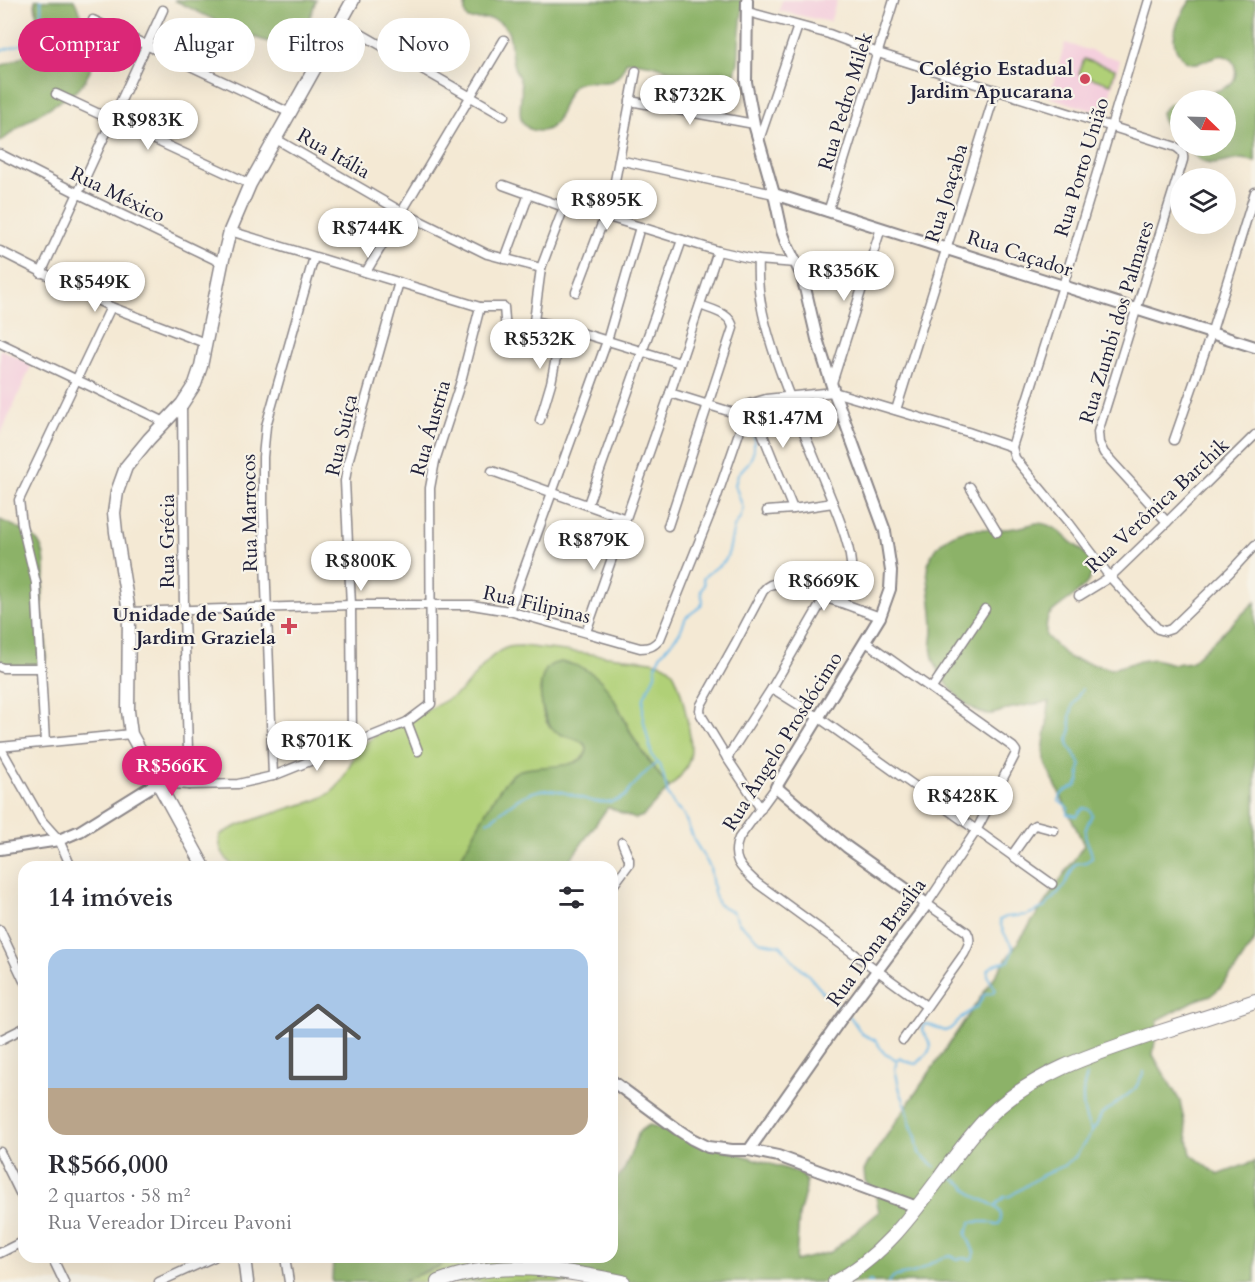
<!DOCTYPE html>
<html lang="pt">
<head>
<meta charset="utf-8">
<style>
  :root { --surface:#fff; --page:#f7f7f7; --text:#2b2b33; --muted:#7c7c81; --line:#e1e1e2; --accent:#db2777 }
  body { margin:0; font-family:Cardo,serif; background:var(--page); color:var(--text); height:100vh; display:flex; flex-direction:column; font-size:22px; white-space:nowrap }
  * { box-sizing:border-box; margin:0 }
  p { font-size:20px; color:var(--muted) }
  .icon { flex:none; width:33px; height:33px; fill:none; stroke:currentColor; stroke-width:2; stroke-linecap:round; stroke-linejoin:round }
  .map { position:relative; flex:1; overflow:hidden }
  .side { position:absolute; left:18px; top:861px; width:600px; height:402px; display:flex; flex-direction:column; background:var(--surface); border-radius:18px; box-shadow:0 6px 24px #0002 }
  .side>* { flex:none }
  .top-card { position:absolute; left:18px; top:18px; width:600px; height:54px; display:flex; gap:12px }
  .needle { width:39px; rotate:113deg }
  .tools { position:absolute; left:1170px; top:90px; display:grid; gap:12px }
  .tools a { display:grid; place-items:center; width:66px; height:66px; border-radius:50%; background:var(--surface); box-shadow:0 6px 24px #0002; font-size:30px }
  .price { position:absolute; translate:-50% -51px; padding:0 14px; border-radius:21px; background:#fff; color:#222; font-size:20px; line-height:39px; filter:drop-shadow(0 2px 3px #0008) }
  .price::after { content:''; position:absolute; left:50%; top:36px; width:18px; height:14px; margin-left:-9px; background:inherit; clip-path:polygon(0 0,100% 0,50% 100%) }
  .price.current { background:var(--accent); color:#fff }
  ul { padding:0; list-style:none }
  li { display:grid; align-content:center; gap:12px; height:318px; padding:0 30px }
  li+li { border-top:2px solid var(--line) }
  li span { display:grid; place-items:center; height:186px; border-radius:18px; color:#555 }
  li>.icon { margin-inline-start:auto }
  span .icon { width:108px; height:108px; fill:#fffc; stroke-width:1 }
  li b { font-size:26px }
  h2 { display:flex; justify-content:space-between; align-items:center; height:72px; padding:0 30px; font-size:26px }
  .chip { padding:0 21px; border-radius:27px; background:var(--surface); box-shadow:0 6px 24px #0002; font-size:21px; line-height:54px }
  .chip.current { background:var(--accent); color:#fff }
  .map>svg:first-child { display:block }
  .built { fill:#f4cfdd }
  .green { fill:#b0d077; stroke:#697959; stroke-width:1.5 }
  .forest { fill:#8cb268; stroke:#576a52; stroke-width:1.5 }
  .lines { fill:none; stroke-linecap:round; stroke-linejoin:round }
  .stream { stroke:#6eb9e7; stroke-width:2 }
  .minor-casing { stroke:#8b8688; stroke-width:11 }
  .tertiary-casing { stroke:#8b8688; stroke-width:14 }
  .secondary-casing { stroke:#8b8688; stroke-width:15 }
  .trunk-casing { stroke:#8b8688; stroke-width:16 }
  .minor { stroke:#fff; stroke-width:8 }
  .tertiary { stroke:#fff; stroke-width:10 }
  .secondary { stroke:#fff; stroke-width:12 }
  .trunk { stroke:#fff; stroke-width:14 }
  .poi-dot { fill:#d1495b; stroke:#f7f3e8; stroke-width:2 }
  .labels { text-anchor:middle; stroke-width:4.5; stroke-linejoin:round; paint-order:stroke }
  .poi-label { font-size:20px; font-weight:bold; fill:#22223b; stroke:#f7f3e8; text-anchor:end }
  .street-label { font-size:20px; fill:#22223b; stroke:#f7f3e8 }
</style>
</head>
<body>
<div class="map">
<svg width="1255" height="1282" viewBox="0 0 1255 1282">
  <rect width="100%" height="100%" fill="#f7f3e8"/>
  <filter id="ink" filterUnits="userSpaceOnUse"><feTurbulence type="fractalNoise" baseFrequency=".0167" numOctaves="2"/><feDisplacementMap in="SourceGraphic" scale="12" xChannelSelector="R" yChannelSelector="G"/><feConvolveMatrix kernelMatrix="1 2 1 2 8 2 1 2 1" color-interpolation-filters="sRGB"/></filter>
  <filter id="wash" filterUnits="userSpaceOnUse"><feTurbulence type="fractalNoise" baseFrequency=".008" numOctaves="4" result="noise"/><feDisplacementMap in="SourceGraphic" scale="24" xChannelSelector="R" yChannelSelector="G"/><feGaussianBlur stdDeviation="1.35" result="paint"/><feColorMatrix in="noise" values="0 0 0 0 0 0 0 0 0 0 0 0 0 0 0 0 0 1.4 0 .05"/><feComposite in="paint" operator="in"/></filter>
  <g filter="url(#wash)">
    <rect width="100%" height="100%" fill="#f4e9d4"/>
    <g class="built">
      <polygon points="782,0 837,0 830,22 779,11"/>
      <polygon points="1065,43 1120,60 1104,114 1049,97"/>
      <polygon points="0,349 32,364 0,436"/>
    </g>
    <g class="green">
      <polygon points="1084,59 1115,69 1111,84 1079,74"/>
      <path d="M522 646 652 661C659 663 668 664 672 671 681 683 694 743 690 757 687 770 678 779 669 788L636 742 617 704 547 669 542 679 540 689 543 713 547 723 555 732 580 741 587 747C587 759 574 763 563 766L488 808 468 847 455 867H233C225 857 217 848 220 835 243 821 270 815 296 806 308 803 324 799 334 790 348 778 349 757 363 745 391 721 429 714 459 692 476 679 487 653 509 647 513 646 518 646 522 646Z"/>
      <path d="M450 1257H579L566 1282H402C418 1272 438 1271 450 1257Z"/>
    </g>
    <g class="forest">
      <path d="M35 0H74C85 22 99 45 90 70 87 78 84 84 77 90 64 100 48 108 34 117 22 124 11 134 0 142V66C21 59 35 54 37 29 38 19 35 9 35 0Z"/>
      <path d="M174 0H316C311 14 305 37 291 43 272 52 195 10 174 0Z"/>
      <path d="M467 0H744C742 11 741 22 740 34 738 52 741 64 731 81L719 85 708 83 653 65 627 61C620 76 616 84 597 82 593 82 588 81 584 82 582 82 576 84 575 85 561 97 564 122 546 130 541 132 537 131 532 130 512 122 524 100 521 85 520 77 514 71 513 63 509 49 514 30 499 22 490 16 478 20 468 19 463 13 464 7 467 0Z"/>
      <path d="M1191 0H1255V162C1237 153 1220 169 1203 162 1196 159 1190 151 1185 146H1226V100H1181C1189 98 1196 96 1204 94 1217 91 1240 87 1235 67 1234 63 1231 58 1227 57 1215 51 1203 66 1191 63 1186 62 1182 59 1180 55 1166 39 1180 15 1191 0Z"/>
      <path d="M1180 101V141C1172 132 1161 124 1161 112L1170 104Z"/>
      <path d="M0 520C31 533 47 537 45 575 44 586 41 597 42 608 43 627 49 644 45 663L30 666 0 665Z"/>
      <path d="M1037 523C1054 524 1060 532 1072 543 1077 546 1082 550 1086 555 1103 575 1081 591 1065 602 1060 606 1051 611 1048 617 1046 622 1046 630 1046 636L1069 658 1111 669 1140 661 1154 659 1174 664 1191 662 1255 602V939L1236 969 1220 988 1211 995 1194 1001 1158 1020 1153 1055 1180 1101 1191 1154 1218 1175 1255 1161V1282H566L579 1257H612V1186L625 1168 639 1132 649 1125 658 1127 671 1133 800 1173 806 1181V1188L799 1216 796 1261 831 1252 879 1212 875 1192 865 1181 864 1171 868 1163 1084 845 1046 765C1042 748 1044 743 1047 726 1048 718 1048 710 1049 702 1035 704 1021 706 1008 709 1001 711 996 714 990 714 967 714 935 675 932 653 930 645 933 638 933 630 933 610 929 590 927 570 930 548 947 534 967 530 979 528 993 530 1005 529 1016 529 1027 525 1037 523Z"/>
      <path d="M561 662C612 670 614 706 636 742 646 758 658 773 669 788L643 816 635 819 608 807 565 867H455C470 845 497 781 518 771 534 763 588 773 587 747 585 745 583 742 580 741 572 736 561 737 554 730 540 718 534 675 551 665 554 663 558 663 561 662Z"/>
      <polygon points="333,1257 450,1257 439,1267 428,1270 402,1282 332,1282"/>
    </g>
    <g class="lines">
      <g class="stream">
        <path d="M0 51C8 48 17 47 24 43 40 35 42 16 41 0"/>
        <path d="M754 428V450L752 456 749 462 738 474 735 485 743 508 740 518 734 527 729 551 725 561 706 575 703 579 704 585 701 591 703 602 700 607 686 617 680 632 661 654 656 664 655 675 644 697 643 710V718L652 756 660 766 663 773 668 795 675 807 684 815 695 842 710 867 714 893 718 904 733 912 739 923 761 942 780 945C787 952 792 960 799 967 803 970 807 973 810 977 819 988 828 999 840 1008"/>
        <path d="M487 822C503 812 518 795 537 791 567 784 593 813 622 798 627 796 628 792 631 788 640 780 646 770 657 763"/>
        <path d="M849 1015 862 1034 875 1040 885 1054 897 1060 899 1058 911 1063 917 1064 929 1051 931 1045 922 1029 924 1024 930 1025 945 1031 950 1029 967 1013 977 1007 984 995 994 992 996 989C980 971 989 964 1009 961L1013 947C1007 939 1001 930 1000 920L1006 917 1027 915 1045 907 1064 886 1075 864 1086 862 1092 858C1092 849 1086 843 1085 834 1085 828 1089 821 1092 815L1090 810 1084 808 1080 812 1077 816 1067 814 1068 808 1059 801 1061 795 1065 791 1076 786 1079 781 1080 763 1069 746 1068 740 1071 729 1070 717 1073 705 1082 689"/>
        <polyline points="897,1060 895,1069 900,1091 906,1106 911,1126 916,1137 919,1153 935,1167"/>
        <path d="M1087 1076C1080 1093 1082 1116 1092 1131"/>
        <polyline points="995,1206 1004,1197 1010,1196 1041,1176 1063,1166 1075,1157 1096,1126 1101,1115 1135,1089 1144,1072"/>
        <polyline points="868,1282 869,1281 872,1282"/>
        <path d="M889 1282 893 1277 916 1272 941 1258 951 1256 957 1259 965 1258 970 1260 974 1257V1252L966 1234 971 1222H988L994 1224H999C1008 1207 986 1203 975 1196 969 1192 966 1187 961 1183 956 1180 953 1180 949 1175"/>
      </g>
    </g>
  </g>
  <g filter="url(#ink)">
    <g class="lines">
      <defs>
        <g id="minor">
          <path d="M748 12 829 34 878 53 1176 147C1182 151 1184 153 1183 160L1098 432 1099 443 1104 453 1167 522"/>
          <polyline points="93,20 290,113"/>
          <polyline points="342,23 504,116"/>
          <polyline points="56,94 250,184"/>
          <polyline points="630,101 754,124"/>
          <polyline points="276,139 402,212 487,254 541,268"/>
          <polyline points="759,140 798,26"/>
          <polyline points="0,154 79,194 222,263"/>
          <polyline points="619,160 774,194"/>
          <polyline points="503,185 564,207 605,216 718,251 758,260 796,263"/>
          <polyline points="614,186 636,71"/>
          <polyline points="564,207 541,268 534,321 562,327 680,363"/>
          <polyline points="828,212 894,0"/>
          <polyline points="230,231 480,307 504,307 507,344"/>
          <polyline points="0,251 111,307 205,343"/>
          <polyline points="505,259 529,194"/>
          <path d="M758 260C756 295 766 330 777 362 791 403 808 442 824 481 833 503 849 540 851 563 852 577 846 590 842 603"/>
          <polyline points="366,272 504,40"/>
          <polyline points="41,273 163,10"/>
          <polyline points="576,292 605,216"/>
          <polyline points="0,343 165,422"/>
          <polyline points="832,383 881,228"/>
          <polyline points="670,393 744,416 754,420 759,425 793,509"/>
          <polyline points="182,404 184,611 189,785"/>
          <polyline points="896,410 996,90"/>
          <polyline points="540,420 551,383 562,327"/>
          <polyline points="1174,440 1211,334 1255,192"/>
          <polyline points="1012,447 1063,286 1149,0"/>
          <polyline points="1012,447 1015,458 1069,523 1110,577 1158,629 1165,631 1171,629 1230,572 1255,545"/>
          <polyline points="492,471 626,519"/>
          <polyline points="970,487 997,532"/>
          <polyline points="588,504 682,240"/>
          <polyline points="767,511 793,509 833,503"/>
          <path d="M668 526 733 328C731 313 712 310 700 305"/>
          <polyline points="1079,596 1110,577 1167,522 1255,435"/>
          <polyline points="509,611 607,341 640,227"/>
          <path d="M129 612 351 605H472L509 611 640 648C650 648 654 646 660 639L715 502 749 404 766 399 834 392 968 432 1012 447"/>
          <polyline points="586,632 670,393 718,251"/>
          <path d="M866 642 1013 747 1016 751 1015 755 976 831 927 904 967 932C972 940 968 946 964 954L903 1040"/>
          <polyline points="0,667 3,668 41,668"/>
          <polyline points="772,688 818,717 1052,884"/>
          <polyline points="932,688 985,609"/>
          <polyline points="407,722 418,751"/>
          <polyline points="45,742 36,583 22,525 19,500 111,307"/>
          <polyline points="352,744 351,605 345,481 348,462 399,282"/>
          <polyline points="0,747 42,821 59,840 71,867"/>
          <polyline points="0,747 131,734"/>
          <polyline points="727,758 772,688 824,598"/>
          <polyline points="273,776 263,506 263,457 266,426 314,257"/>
          <polyline points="157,783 189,785 238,784 273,776 407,722 431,704 430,488 435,461 461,381 480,307"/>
          <path d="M776 787 739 838C730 860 742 869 757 883L926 1006"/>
          <path d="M761 809 727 758 701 715 700 710 701 705 735 644 763 591C768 585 772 583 780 584L842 603 880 617"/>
          <polyline points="1012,855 1032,827 1035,825 1054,830"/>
          <polyline points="612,887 629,864 629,859 622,842"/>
          <polyline points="0,930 24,981"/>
          <polyline points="0,1040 24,1028"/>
          <polyline points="0,1152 24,1201"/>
          <polyline points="0,1253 24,1241"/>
          <polyline points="52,1257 64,1282"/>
          <polyline points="285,1257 289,1282"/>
          <polyline points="159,1282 214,1257"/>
        </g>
        <g id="tertiary">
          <polyline points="747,0 746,82 754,124 774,194 782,231 787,245 801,274 806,292 817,339 834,392 885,531 891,571 890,589 880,617 776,787 847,847 927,904 841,1019 749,1150"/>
          <polyline points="774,194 1255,347"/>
          <polyline points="0,849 59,840 80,831 157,783"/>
          <polyline points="612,1081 677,1129 692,1139 708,1147 732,1150 749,1150 778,1156 917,1207"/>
        </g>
        <g id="secondary">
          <polyline points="204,867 131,734 128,711 129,612 116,532 114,513 117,492 126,467 149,439 182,404 195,384 201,366 222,263 230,231 250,184 353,0"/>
          <polyline points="244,1257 247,1282"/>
        </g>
        <g id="trunk">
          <path d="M438 1282C498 1258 562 1270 623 1282"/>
          <path d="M835 1282C879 1259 909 1219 938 1180 954 1158 970 1135 989 1116 1033 1073 1093 1054 1151 1035 1186 1024 1220 1013 1255 1001"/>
        </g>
      </defs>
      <use href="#minor" class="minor-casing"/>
      <use href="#tertiary" class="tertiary-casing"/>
      <use href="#secondary" class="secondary-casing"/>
      <use href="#trunk" class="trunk-casing"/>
      <use href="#minor" class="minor"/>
      <use href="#tertiary" class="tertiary"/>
      <use href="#secondary" class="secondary"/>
      <use href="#trunk" class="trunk"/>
    </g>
  </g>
  <g class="poi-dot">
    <circle cx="1085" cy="79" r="6"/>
    <path d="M286 617h6v6h6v6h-6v6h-6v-6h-6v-6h6z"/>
  </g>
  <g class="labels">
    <g class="poi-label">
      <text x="1073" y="75">Colégio Estadual<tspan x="1073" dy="23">Jardim Apucarana</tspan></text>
      <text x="276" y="621">Unidade de Saúde<tspan x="276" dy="23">Jardim Graziela</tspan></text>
    </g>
    <g class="street-label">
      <text transform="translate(845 101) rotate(-73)" y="7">Rua Pedro Milek</text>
      <text transform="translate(334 153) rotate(30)" y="7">Rua Itália</text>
      <text transform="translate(1081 167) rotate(-73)" y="7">Rua Porto União</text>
      <text transform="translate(946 193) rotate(-73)" y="7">Rua Joaçaba</text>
      <text transform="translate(118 194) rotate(26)" y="7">Rua México</text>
      <text transform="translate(1020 253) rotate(18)" y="7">Rua Caçador</text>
      <text transform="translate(1116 322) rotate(-73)" y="7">Rua Zumbi dos Palmares</text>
      <text transform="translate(430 428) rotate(-74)" y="7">Rua Áustria</text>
      <text transform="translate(341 435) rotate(-77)" y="7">Rua Suíça</text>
      <text transform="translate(1157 505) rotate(-43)" y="7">Rua Verônica Barchik</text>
      <text transform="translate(249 513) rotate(-91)" y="7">Rua Marrocos</text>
      <text transform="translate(167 541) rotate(-90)" y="7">Rua Grécia</text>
      <text transform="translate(537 604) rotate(13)" y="7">Rua Filipinas</text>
      <text transform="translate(782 741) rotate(-58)" y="7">Rua Ângelo Prosdócimo</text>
      <text transform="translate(876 942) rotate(-54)" y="7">Rua Dona Brasília</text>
    </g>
  </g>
</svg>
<div class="tools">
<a><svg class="needle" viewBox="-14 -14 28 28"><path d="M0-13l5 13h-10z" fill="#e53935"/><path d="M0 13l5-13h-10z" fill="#7c7c81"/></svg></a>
<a><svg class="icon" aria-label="layers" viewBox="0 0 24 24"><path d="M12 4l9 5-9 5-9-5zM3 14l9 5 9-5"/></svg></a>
</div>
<b class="price" style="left:690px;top:126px">R$732K</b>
<b class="price" style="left:148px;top:151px">R$983K</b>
<b class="price" style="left:607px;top:231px">R$895K</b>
<b class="price" style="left:368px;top:259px">R$744K</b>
<b class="price" style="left:844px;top:302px">R$356K</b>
<b class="price" style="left:95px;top:313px">R$549K</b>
<b class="price" style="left:540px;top:370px">R$532K</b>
<b class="price" style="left:783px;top:449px">R$1.47M</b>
<b class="price" style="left:594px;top:571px">R$879K</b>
<b class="price" style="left:361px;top:592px">R$800K</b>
<b class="price" style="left:824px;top:612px">R$669K</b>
<b class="price" style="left:317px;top:772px">R$701K</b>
<b class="price current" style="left:172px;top:797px">R$566K</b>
<b class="price" style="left:963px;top:827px">R$428K</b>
<div class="top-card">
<a class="chip current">Comprar</a>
<a class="chip">Alugar</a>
<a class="chip">Filtros</a>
<a class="chip">Novo</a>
</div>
<section class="side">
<h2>14 imóveis<svg class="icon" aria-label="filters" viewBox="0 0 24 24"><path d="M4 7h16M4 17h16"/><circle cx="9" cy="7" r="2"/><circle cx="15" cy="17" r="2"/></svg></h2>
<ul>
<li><span style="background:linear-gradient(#a9c7e8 75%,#b9a48a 0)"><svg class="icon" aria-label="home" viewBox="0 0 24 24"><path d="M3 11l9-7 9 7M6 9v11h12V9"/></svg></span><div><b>R$566,000</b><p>2 quartos · 58 m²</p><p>Rua Vereador Dirceu Pavoni</p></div></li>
</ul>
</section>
</div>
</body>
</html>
